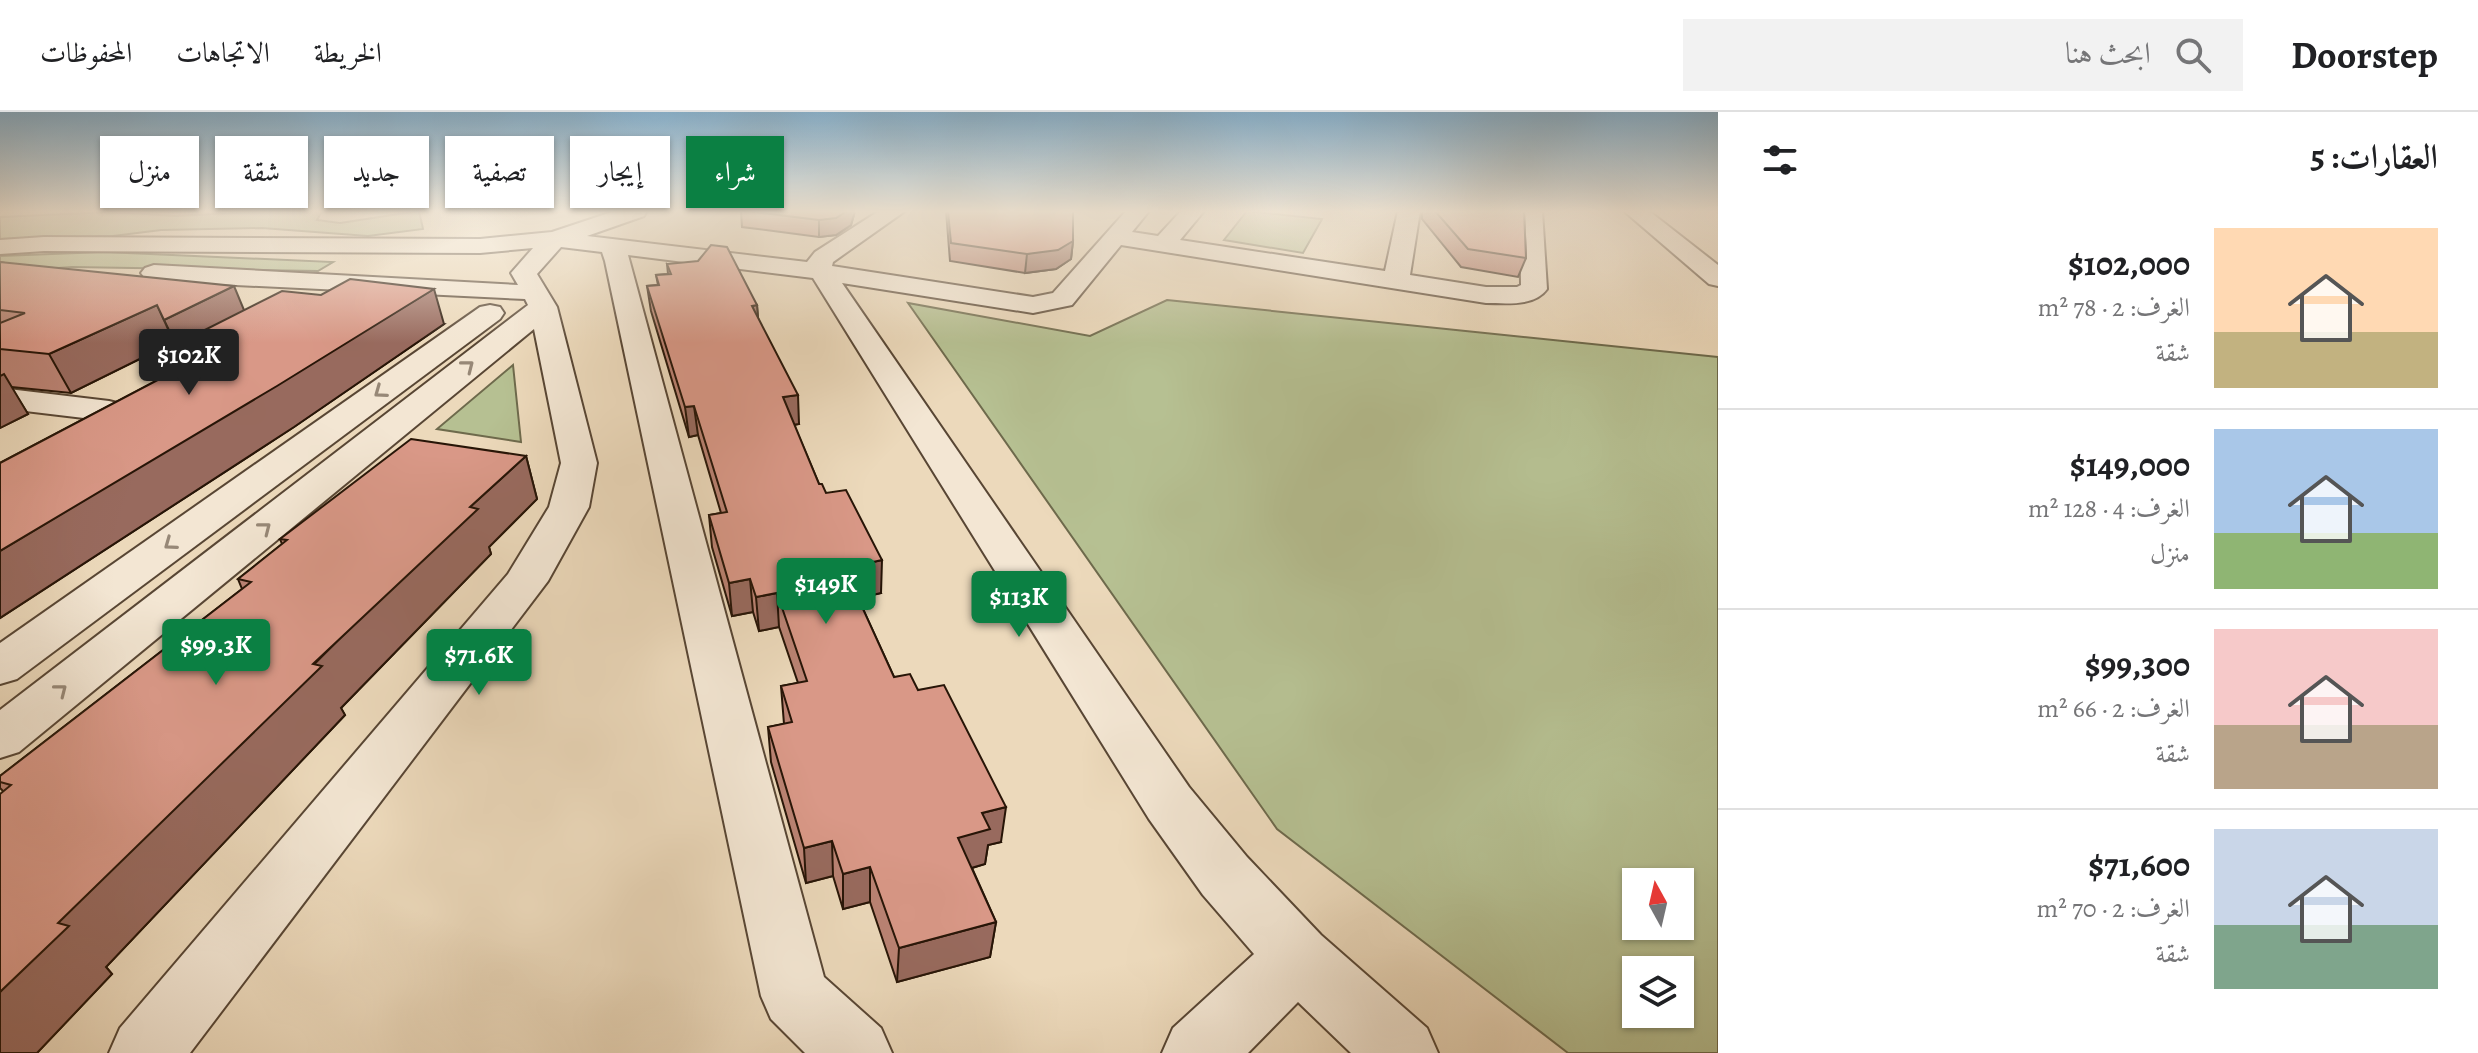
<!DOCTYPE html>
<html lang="ar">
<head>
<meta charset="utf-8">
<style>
  :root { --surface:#fff; --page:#f2f2f2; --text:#202124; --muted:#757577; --line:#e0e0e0; --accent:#0b8043 }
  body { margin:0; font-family:Alegreya,Amiri,serif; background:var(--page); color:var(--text); direction:rtl; height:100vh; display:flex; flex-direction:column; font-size:30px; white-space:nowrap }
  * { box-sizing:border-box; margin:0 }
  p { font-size:26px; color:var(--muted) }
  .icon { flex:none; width:44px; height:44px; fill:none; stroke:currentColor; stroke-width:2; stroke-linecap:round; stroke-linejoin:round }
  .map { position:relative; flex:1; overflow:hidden; direction:ltr }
  .sheet { display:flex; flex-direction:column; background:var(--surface); width:760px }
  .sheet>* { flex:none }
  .top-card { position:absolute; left:24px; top:24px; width:760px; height:72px; direction:rtl; display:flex; gap:16px }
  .needle { width:52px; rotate:352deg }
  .fabs { position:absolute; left:1622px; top:756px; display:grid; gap:16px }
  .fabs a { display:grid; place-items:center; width:72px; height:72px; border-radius:0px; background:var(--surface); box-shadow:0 2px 6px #0004; font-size:40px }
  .price { position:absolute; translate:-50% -68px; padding:0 18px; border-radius:8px; background:var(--accent); color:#fff; font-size:26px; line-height:52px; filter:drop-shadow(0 2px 4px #0008) }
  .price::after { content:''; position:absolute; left:50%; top:48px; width:24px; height:18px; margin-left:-12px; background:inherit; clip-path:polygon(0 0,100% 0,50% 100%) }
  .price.active { background:#222; color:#fff }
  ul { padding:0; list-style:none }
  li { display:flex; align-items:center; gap:24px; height:200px; padding:0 40px }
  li+li { border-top:2px solid var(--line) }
  li span { display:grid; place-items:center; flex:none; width:224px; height:160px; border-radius:0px; color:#555 }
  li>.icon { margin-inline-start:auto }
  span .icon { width:96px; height:96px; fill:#fffc; stroke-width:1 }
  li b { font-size:34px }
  h2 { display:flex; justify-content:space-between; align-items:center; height:96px; padding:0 40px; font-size:34px }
  .pill { padding:0 28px; border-radius:0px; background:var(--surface); box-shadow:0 2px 6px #0004; font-size:28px; line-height:72px }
  .pill.active { background:var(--accent); color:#fff }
  header { display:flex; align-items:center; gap:48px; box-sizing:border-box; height:112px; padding:0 40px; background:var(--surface); border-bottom:2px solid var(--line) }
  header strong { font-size:38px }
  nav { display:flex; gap:44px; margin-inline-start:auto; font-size:28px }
  .search { width:560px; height:72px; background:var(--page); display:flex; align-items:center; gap:20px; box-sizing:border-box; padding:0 28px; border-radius:0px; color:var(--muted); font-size:30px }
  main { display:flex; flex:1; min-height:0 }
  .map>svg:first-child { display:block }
  .green { fill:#b6c092; stroke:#6e6a4c; stroke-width:2; fill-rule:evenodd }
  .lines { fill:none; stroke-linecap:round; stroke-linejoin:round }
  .minor-casing { stroke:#584634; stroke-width:4 }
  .minor { fill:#f3e6d3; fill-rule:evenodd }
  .wall { fill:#bb8374; stroke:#271507; stroke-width:2 }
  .shaded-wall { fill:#986a5e; stroke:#271507; stroke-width:2 }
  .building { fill:#d99887; stroke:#271507; stroke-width:2 }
  .oneway { stroke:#978877 }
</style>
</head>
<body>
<header>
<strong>Doorstep</strong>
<div class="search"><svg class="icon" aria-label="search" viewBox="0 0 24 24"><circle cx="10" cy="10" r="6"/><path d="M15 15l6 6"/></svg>ابحث هنا</div>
<nav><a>الخريطة</a><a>الاتجاهات</a><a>المحفوظات</a></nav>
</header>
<main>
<section class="sheet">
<h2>العقارات: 5<svg class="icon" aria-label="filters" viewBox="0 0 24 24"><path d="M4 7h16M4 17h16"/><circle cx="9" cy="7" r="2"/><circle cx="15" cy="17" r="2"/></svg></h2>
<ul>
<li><span style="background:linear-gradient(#ffd9b3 65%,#c2b280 0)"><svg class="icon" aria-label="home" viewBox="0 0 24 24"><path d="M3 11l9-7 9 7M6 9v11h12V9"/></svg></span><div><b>$102,000</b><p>الغرف: 2 · 78 m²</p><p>شقة</p></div></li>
<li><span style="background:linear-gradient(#a9c7e8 65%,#8fb573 0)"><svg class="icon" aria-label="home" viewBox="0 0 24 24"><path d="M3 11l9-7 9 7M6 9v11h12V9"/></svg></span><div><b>$149,000</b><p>الغرف: 4 · 128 m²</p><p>منزل</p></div></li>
<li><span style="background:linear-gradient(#f6c9c9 60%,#b9a48a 0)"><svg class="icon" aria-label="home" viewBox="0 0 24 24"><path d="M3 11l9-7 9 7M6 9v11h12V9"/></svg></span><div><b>$99,300</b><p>الغرف: 2 · 66 m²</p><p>شقة</p></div></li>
<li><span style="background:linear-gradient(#c9d6e8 60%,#7fa58c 0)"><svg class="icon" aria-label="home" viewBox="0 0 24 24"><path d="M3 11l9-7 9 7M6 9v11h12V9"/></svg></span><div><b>$71,600</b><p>الغرف: 2 · 70 m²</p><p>شقة</p></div></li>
</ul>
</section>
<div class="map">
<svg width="1718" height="941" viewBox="0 0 1718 941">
  <rect width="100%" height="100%" fill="#ecd9bb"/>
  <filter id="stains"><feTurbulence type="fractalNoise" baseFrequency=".0025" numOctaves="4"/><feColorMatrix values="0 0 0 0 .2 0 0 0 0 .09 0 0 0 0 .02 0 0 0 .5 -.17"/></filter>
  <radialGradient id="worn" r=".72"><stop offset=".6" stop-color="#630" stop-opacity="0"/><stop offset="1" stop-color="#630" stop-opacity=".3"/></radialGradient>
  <g class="green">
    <polygon points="269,99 322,99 317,108 340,111 419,99 423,117 368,124 262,116 161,118 113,124 0,127 0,105 110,100 175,104"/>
    <polygon points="1247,99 1322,107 1303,141 1224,128"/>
    <polygon points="104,140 333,150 318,159 72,155 0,160 0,144"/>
    <path d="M1167 188 1718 245V941H1568L1277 717 908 191 1090 224ZM1636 770H1680V814H1636ZM1636 858H1680V902H1636Z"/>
    <polygon points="513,253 521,330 437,317"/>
  </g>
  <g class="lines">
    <defs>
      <g id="minor">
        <path d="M615 99H647L644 104 587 124 807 150 815 140 879 99H905L833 150 832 154 1033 185 1053 181 1126 99H1149L1132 120 1158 124 1181 99H1204L1180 128 1385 159 1398 99H1420L1410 163 1486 175H1517L1521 173 1520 99H1542L1547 177C1534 195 1506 191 1486 191L1121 133 1072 193 1033 201 842 171 1189 675 1247 745 1321 823 1427 916 1438 941H1351L1298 890 1248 941H1162L1173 916 1254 842 1203 783 1149 707 813 166 628 143 824 865 881 916 892 941H805L771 907 761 884 605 149 602 140 561 135 537 162 557 195 597 351 589 395 548 469 190 941H109L120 916 508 462 549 395 561 351 534 217 19 640 0 646V598L528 193 525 187 154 169 145 166 141 161 145 156 154 153 518 173 511 161 533 136 480 141 44 139 0 142V128L44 125 480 127 552 120Z"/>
        <polygon points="1624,99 1649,99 1718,153 1718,174 1709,172"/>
        <polygon points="490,193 500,195 504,201 500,207 17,567 0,572 0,531 480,195"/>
        <polygon points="0,276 109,289 121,292 126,299 121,306 109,309 0,296"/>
      </g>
    </defs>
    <use href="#minor" class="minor-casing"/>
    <use href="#minor" class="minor"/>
  </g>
  <g class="wall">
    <polygon points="741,99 855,99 851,113 836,123 819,125 742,115"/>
    <polygon points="946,99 1073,99 1073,129 1071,147 1056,157 1025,161 950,149"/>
    <polygon points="1422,99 1524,99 1526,146 1518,165 1461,155 1422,107"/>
    <polygon points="0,150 244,198 444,212 294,315 0,506 0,351 187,253 174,230 71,281 11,275 28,302 0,316"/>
    <polygon points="667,152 757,193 758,206 799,312 794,313 819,372 826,381 881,481 868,484 868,494 862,495 894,565 1001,730 988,733 985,752 972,756 996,810 990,845 897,870 870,790 843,797 833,764 806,771 771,650 768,615 784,612 781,574 798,571 779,515 759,519 753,500 732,504 712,435 709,403 721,401 698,323 689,325 651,199 647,174 658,173 656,163 668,162"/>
    <polygon points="526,344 537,387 489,435 491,442 341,596 345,603 106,855 112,862 37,941 3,679 0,676 0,664 242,477 238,467 282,432 280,427"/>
  </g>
  <g class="shaded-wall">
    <polygon points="847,99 855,99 851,113 836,123 819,125 819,108"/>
    <polygon points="1073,129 1071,147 1056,157 1025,161 1027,142"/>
    <polygon points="234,174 249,210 177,232 183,244 182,245 164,208"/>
    <polygon points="434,177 444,212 294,315 0,506 0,439"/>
    <polygon points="157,193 174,230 71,281 49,242"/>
    <polygon points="757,193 759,219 752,194"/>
    <polygon points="4,262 28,302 0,316 0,264"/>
    <polygon points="798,283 799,312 785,314 783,285"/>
    <polygon points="694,294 698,323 689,325 685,295"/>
    <polygon points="526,344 537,387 489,435 491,442 341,596 345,603 106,855 112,862 37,941 0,941 0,880 58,811 470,395"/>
    <polygon points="882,448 881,481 868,484 868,494 848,497 848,464 864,452"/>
    <polygon points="750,467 753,500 732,504 729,471"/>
    <polygon points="777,481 779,515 759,519 756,485"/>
    <polygon points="1006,695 1001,730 988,733 985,752 954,761 958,726 982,701"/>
    <polygon points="832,729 833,764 806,771 804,736"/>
    <polygon points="870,755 870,790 843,797 843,762"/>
    <polygon points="996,810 990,845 897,870 899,836"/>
  </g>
  <g class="building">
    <polygon points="747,99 847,99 836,106 819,108"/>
    <polygon points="948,99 1073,99 1073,129 1058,138 1027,142 951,131"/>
    <polygon points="1435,99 1524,99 1526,146 1468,137"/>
    <polygon points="711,133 727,135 757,193 752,194 798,283 783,285 819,372 822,372 826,381 846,378 882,448 864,452 868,461 848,464 894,565 910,562 918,578 944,573 1006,695 982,701 990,717 958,726 996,810 899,836 870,755 843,762 832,729 804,736 768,615 792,610 781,574 807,569 777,481 756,485 750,467 729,471 709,403 727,400 694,294 685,295 647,174 659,173 656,163 671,162 667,152 698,149"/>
    <polygon points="0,150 234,174 164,208 157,193 49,242 0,237 0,211 25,201 0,198"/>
    <polygon points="350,167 434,177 277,274 0,439 0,351 188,252 177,232 282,179 321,183"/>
    <polygon points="411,327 526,344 470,395 478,397 313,552 322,554 58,811 69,814 0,880 0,682 11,673 0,670 0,664 251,470 238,467 287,428 280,427"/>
  </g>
  <defs><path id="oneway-chevron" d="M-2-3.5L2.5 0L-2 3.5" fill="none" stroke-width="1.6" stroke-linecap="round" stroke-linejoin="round" transform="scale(2)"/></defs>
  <g class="oneway">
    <use href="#oneway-chevron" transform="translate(468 254) rotate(-38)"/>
    <use href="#oneway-chevron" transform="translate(380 280) rotate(144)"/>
    <use href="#oneway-chevron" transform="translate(265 416) rotate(-38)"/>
    <use href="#oneway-chevron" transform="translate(170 432) rotate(144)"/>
    <use href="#oneway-chevron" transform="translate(61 578) rotate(-38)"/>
  </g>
  <linearGradient id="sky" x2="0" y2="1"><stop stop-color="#89b6d5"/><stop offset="0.43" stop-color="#f6eee0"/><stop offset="1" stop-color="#f6eee0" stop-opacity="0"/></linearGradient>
  <rect width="1718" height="231" fill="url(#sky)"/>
  <rect width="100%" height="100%" filter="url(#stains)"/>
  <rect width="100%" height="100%" fill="url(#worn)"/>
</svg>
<div class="fabs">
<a><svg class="needle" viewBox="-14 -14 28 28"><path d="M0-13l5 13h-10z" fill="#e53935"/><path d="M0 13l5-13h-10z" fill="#757577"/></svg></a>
<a><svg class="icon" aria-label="layers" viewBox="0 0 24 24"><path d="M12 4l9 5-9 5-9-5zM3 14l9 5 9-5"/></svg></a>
</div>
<b class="price active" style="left:189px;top:285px">$102K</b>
<b class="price" style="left:826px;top:514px">$149K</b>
<b class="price" style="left:1019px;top:527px">$113K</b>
<b class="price" style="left:216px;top:575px">$99.3K</b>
<b class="price" style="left:479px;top:585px">$71.6K</b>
<div class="top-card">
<a class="pill active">شراء</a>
<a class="pill">إيجار</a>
<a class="pill">تصفية</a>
<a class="pill">جديد</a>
<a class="pill">شقة</a>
<a class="pill">منزل</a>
</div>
</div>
</main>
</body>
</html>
